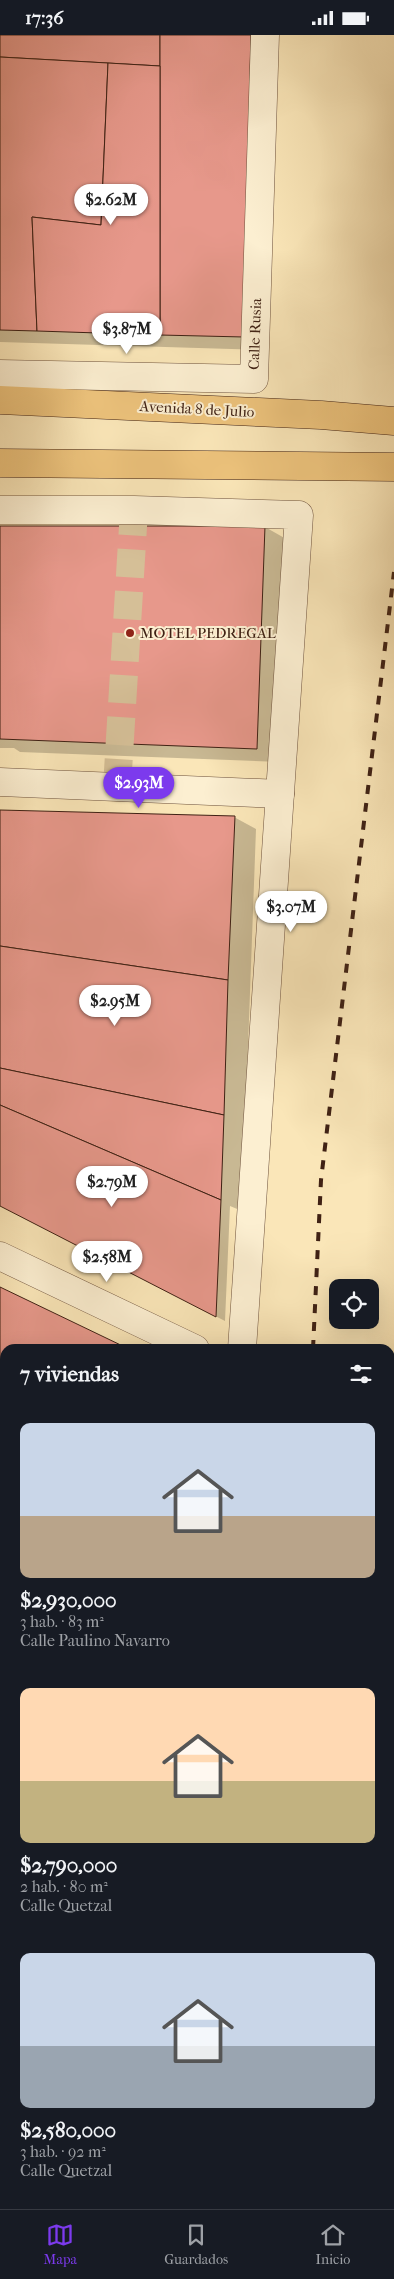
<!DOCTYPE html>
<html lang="es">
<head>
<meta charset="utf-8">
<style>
  :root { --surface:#171b24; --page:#20242c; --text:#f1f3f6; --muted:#9ea1a6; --line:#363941; --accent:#7c3aed }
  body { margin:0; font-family:"IM FELL French Canon",serif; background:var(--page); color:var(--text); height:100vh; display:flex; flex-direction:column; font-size:19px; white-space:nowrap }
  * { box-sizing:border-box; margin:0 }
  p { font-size:16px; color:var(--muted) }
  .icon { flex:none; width:28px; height:28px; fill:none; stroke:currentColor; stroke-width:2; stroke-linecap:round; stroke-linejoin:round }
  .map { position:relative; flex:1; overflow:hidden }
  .drawer { position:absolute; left:0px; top:1309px; width:395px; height:866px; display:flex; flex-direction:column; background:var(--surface); border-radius:15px 15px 0 0; box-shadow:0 5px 20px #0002 }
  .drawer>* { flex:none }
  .fabs { position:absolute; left:329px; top:1244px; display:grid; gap:10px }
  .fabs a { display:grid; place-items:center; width:50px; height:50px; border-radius:10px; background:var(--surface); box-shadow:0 5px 20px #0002; font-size:25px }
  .price { position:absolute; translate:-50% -42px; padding:0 11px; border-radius:18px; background:#fff; color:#222; font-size:16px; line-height:32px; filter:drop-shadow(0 1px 2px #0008) }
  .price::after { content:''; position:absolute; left:50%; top:30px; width:15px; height:11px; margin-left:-8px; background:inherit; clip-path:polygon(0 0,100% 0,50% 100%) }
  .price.current { background:var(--accent); color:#fff }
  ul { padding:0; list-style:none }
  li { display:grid; align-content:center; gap:10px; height:265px; padding:0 20px }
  li span { display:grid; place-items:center; height:155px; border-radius:10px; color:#555 }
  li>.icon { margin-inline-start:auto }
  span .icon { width:90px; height:90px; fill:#fffc; stroke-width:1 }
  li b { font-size:21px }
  h2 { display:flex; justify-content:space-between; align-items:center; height:60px; padding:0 20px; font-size:21px }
  .status { display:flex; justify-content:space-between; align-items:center; height:35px; padding:0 25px; background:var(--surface); direction:ltr }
  .status svg { height:14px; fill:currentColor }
  .tab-bar { display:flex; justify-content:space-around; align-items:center; height:70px; border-top:1px solid var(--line); background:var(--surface); font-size:14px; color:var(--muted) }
  .tab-bar a { display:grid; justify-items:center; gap:2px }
  .tab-bar .current { color:var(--accent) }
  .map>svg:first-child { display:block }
  .shadow { fill:#0003 }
  .building { fill:#e7988b; stroke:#3f2114 }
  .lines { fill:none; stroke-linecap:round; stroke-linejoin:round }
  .minor-tunnel { stroke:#d5bf97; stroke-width:28; stroke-dasharray:28 14; stroke-linecap:butt }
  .major-tunnel { stroke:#d5bf97; stroke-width:28; stroke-dasharray:28 14; stroke-linecap:butt }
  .minor-casing { stroke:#6e523d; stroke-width:29 }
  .major-casing { stroke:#3f2114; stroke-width:29 }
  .minor { stroke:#fcefd1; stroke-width:28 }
  .major { stroke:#edc37c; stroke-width:28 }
  .rail { stroke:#3f2114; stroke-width:4; stroke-dasharray:9 9; stroke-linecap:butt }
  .poi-dot { fill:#8f2418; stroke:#fcefd1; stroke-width:2 }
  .labels { text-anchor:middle; stroke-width:4; stroke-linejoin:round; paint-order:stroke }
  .street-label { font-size:15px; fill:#3f2114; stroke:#fcefd1 }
  .poi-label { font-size:15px; fill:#3f2114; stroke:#fcefd1; text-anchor:start }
</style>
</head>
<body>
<div class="status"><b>17:36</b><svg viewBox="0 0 49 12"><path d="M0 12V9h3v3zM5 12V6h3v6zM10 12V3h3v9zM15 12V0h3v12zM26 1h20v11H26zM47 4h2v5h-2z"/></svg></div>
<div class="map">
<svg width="394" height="2174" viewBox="0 0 394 2174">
  <rect width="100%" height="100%" fill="#fae6b8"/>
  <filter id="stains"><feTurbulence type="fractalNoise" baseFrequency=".004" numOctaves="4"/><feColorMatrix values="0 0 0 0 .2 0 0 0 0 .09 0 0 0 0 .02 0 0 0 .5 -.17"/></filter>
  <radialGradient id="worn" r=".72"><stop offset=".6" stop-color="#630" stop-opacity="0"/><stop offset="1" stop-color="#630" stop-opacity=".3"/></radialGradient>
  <g class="shadow">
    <polygon points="0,0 274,0 267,315 0,307"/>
    <polygon points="0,492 265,492 288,505 280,727 20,717 14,713 0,713"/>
    <polygon points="0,775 234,782 256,794 242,1176 230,1171 225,1286 0,1171"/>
  </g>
  <g class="building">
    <polygon points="0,0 160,0 160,31 0,22"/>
    <polygon points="160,0 251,0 244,302 160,300"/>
    <polygon points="0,22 108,28 101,190 32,182 37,296 0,295"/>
    <polygon points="108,28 160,31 160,300 37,296 32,182 101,190"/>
    <polygon points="0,491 265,491 257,714 0,704"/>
    <polygon points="0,775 235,781 228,945 0,911"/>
    <polygon points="0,911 228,945 224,1080 0,1033"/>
    <polygon points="0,1033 224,1080 221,1165 0,1070"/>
    <polygon points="0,1070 221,1165 216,1282 0,1171"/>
    <polygon points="0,1252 129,1314 5,1314 5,1437 0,1433"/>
    <polygon points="0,1433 5,1437 5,1665 0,1660"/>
  </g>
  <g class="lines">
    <polyline class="minor-tunnel" points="117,752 134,475"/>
    <g class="major-tunnel">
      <polyline points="0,1740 5,1745"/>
      <polyline points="0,1859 5,1864"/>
      <polyline points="390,2058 394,2060"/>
      <polyline points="383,2170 390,2174"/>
    </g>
    <defs>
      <g id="minor">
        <polyline points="0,339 254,344 265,0"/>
        <polyline points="0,475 134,475 299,480 242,1314"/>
        <polyline points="0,747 280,759"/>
        <polyline points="0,1221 195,1314"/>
        <polyline points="390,1341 394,1341"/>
        <polyline points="0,1706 5,1710"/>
        <polyline points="0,1951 5,1956"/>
        <polyline points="390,2035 394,2034"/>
        <polyline points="237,2174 238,2170"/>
        <polyline points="370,2174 370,2170"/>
      </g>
      <g id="major">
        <polyline points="0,365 321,380 394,386"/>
        <polyline points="0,428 394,432"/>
      </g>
    </defs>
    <use href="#minor" class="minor-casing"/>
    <use href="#major" class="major-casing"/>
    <use href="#minor" class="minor"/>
    <use href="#major" class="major"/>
    <g class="rail">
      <polyline points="313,1314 321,1145 394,537"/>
      <polyline points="282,2174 282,2170"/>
    </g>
  </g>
  <circle class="poi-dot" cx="130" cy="598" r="5"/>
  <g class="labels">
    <g class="street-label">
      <text transform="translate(255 299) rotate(-88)" y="5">Calle Rusia</text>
      <text transform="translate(197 374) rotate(3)" y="5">Avenida 8 de Julio</text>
    </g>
    <g class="poi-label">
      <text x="140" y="603">MOTEL PEDREGAL</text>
    </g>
  </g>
  <rect width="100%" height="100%" filter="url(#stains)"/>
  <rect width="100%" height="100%" fill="url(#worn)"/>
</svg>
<div class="fabs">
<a><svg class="icon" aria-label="locate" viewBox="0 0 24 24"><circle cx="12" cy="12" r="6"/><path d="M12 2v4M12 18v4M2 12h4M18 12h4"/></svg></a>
</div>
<b class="price" style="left:111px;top:191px">$2.62M</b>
<b class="price" style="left:127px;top:320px">$3.87M</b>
<b class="price current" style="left:139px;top:774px">$2.93M</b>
<b class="price" style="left:291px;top:898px">$3.07M</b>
<b class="price" style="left:115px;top:992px">$2.95M</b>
<b class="price" style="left:112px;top:1173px">$2.79M</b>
<b class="price" style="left:107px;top:1248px">$2.58M</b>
<section class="drawer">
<h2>7 viviendas<svg class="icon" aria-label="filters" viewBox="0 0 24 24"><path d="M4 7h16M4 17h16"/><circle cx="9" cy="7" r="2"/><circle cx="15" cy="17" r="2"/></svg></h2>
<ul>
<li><span style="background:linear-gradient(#c9d6e8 60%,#b9a48a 0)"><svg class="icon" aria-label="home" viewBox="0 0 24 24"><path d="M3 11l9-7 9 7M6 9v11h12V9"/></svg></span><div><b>$2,930,000</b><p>3 hab. · 83 m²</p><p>Calle Paulino Navarro</p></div></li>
<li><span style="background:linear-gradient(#ffd9b3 60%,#c2b280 0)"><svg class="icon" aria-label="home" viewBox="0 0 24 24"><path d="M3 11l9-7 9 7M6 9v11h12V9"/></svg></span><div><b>$2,790,000</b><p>2 hab. · 80 m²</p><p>Calle Quetzal</p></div></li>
<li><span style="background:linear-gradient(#c9d6e8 60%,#9aa5b1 0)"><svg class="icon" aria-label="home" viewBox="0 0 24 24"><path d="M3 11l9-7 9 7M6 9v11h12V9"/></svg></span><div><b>$2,580,000</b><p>3 hab. · 92 m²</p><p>Calle Quetzal</p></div></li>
</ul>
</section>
</div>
<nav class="tab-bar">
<a class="current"><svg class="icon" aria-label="map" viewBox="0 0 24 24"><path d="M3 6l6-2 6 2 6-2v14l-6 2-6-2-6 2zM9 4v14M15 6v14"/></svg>Mapa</a>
<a><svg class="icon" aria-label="saved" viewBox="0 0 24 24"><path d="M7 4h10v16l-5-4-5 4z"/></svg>Guardados</a>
<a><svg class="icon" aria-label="home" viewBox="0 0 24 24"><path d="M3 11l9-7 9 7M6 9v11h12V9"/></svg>Inicio</a>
</nav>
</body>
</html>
